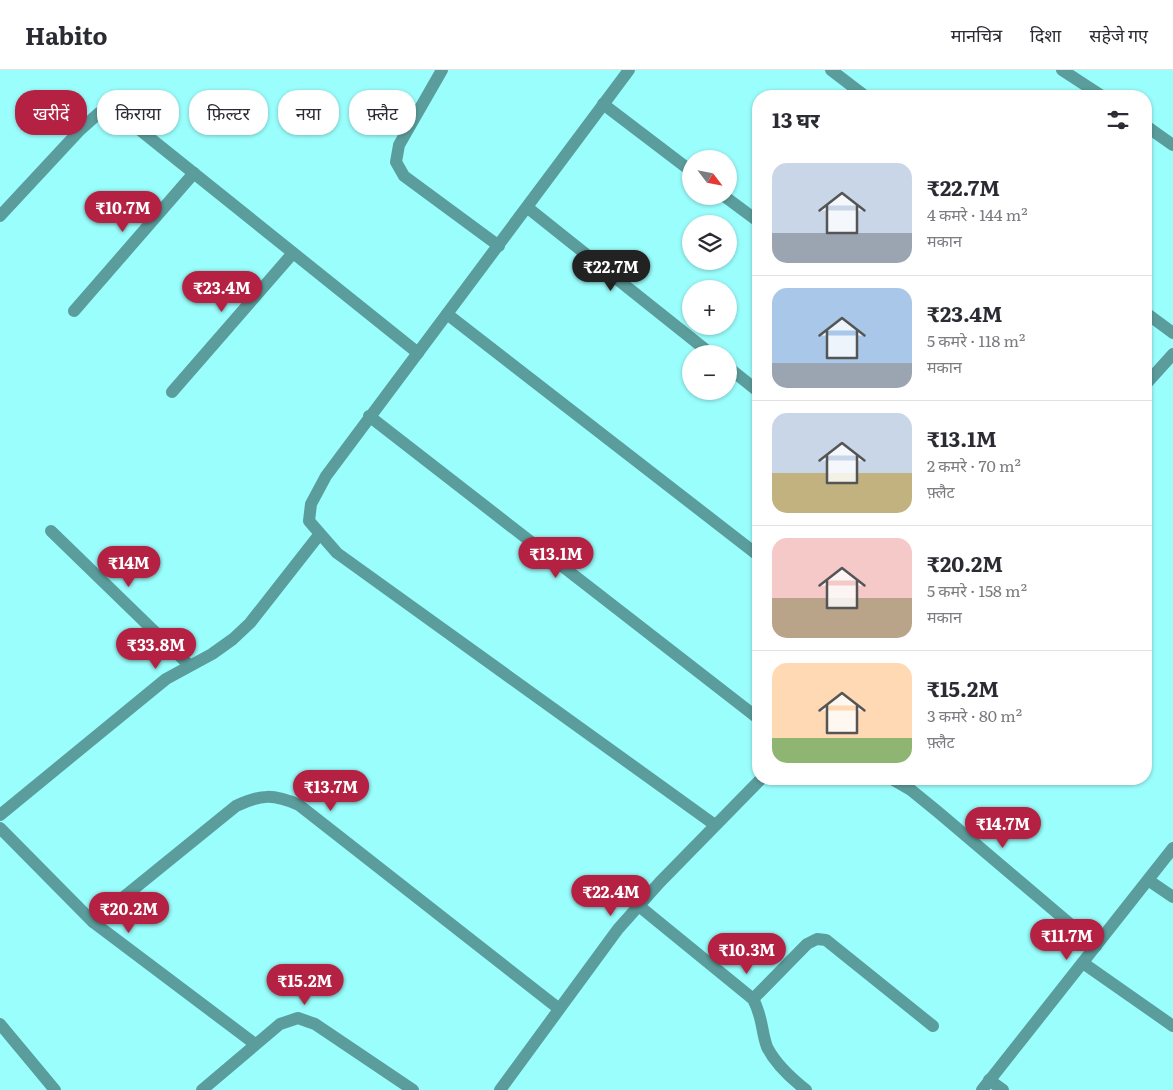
<!DOCTYPE html>
<html lang="hi">
<head>
<meta charset="utf-8">
<style>
  :root { --surface:#fff; --page:#f2f2f3; --text:#2b2b33; --muted:#7c7c81; --line:#e1e1e2; --accent:#b42142 }
  body { margin:0; font-family:Literata,"Noto Sans Devanagari",serif; background:var(--page); color:var(--text); height:100vh; display:flex; flex-direction:column; font-size:19px; white-space:nowrap }
  * { box-sizing:border-box; margin:0 }
  p { font-size:16px; color:var(--muted) }
  .icon { flex:none; width:28px; height:28px; fill:none; stroke:currentColor; stroke-width:2; stroke-linecap:round; stroke-linejoin:round }
  .map { position:relative; flex:1; overflow:hidden }
  .details { position:absolute; left:752px; top:20px; width:400px; height:695px; display:flex; flex-direction:column; background:var(--surface); border-radius:20px; box-shadow:0 1px 4px #0004 }
  .details>* { flex:none }
  .guide { position:absolute; left:15px; top:20px; width:475px; height:45px; display:flex; gap:10px }
  .needle { width:32px; rotate:122deg }
  .controls { position:absolute; left:682px; top:80px; display:grid; gap:10px }
  .controls a { display:grid; place-items:center; width:55px; height:55px; border-radius:50%; background:var(--surface); box-shadow:0 1px 4px #0004; font-size:25px }
  .price { position:absolute; translate:-50% -42px; padding:0 11px; border-radius:18px; background:var(--accent); color:#fff; font-size:16px; line-height:32px; filter:drop-shadow(0 1px 2px #0008) }
  .price::after { content:''; position:absolute; left:50%; top:30px; width:15px; height:11px; margin-left:-8px; background:inherit; clip-path:polygon(0 0,100% 0,50% 100%) }
  .price.selected { background:#222; color:#fff }
  ul { padding:0; list-style:none }
  li { display:flex; align-items:center; gap:15px; height:125px; padding:0 20px }
  li+li { border-top:1px solid var(--line) }
  li span { display:grid; place-items:center; flex:none; width:140px; height:100px; border-radius:15px; color:#555 }
  li>.icon { margin-inline-start:auto }
  span .icon { width:60px; height:60px; fill:#fffc; stroke-width:1 }
  li b { font-size:21px }
  h2 { display:flex; justify-content:space-between; align-items:center; height:60px; padding:0 20px; font-size:21px }
  .pill { padding:0 18px; border-radius:20px; background:var(--surface); box-shadow:0 1px 4px #0004; font-size:18px; line-height:45px }
  .pill.selected { background:var(--accent); color:#fff }
  header { display:flex; align-items:center; gap:30px; box-sizing:border-box; height:70px; padding:0 25px; background:var(--surface); border-bottom:1px solid var(--line) }
  header strong { font-size:24px }
  nav { display:flex; gap:28px; margin-inline-start:auto; font-size:18px }
  .map>svg:first-child { display:block }
  .lines { fill:none; stroke-linecap:round; stroke-linejoin:round }
  .minor { stroke:#5b9d9c; stroke-width:12 }
</style>
</head>
<body>
<header>
<strong>Habito</strong>
<nav><a>मानचित्र</a><a>दिशा</a><a>सहेजे गए</a></nav>
</header>
<div class="map">
<svg width="1173" height="1020" viewBox="0 0 1173 1020">
  <rect width="100%" height="100%" fill="#9afefd"/>
  <g class="lines">
    <g class="minor">
      <polyline points="442,0 399,75 396,92 404,106 499,176"/>
      <polyline points="629,0 326,406 311,434 309,451 337,483 715,755"/>
      <polyline points="831,0 865,26"/>
      <polyline points="1062,0 1102,26"/>
      <polyline points="603,34 691,101"/>
      <polyline points="1146,56 1173,75"/>
      <polyline points="724,126 759,152"/>
      <polyline points="528,138 711,284"/>
      <polyline points="0,146 80,60 99,43 114,43 130,52 418,283"/>
      <polyline points="74,241 194,103"/>
      <polyline points="1146,243 1173,263"/>
      <polyline points="447,244 759,486"/>
      <polyline points="729,298 759,322"/>
      <polyline points="1146,314 1173,284"/>
      <polyline points="172,322 293,183"/>
      <polyline points="369,346 759,649"/>
      <polyline points="51,461 189,595"/>
      <polyline points="892,709 911,720 938,742 1096,876"/>
      <polyline points="0,745 166,609 212,584 233,569 250,553 319,465"/>
      <polyline points="0,758 93,852 255,974"/>
      <polyline points="1148,810 1173,827"/>
      <path d="M639 836 753 929C763 947 761 961 767 977 775 993 792 1009 806 1020"/>
      <path d="M93 852 236 736C261 724 274 724 299 735L558 938"/>
      <polyline points="1083,893 1173,956"/>
      <polyline points="753,929 807,874 817,869 826,870 933,956"/>
      <polyline points="0,954 55,1020"/>
      <polyline points="989,1010 1003,1020"/>
      <polyline points="202,1020 280,954 298,948 315,954 413,1020"/>
      <polyline points="500,1020 618,859 660,812 761,709"/>
      <polyline points="982,1020 1173,778"/>
    </g>
  </g>
</svg>
<div class="controls">
<a><svg class="needle" viewBox="-14 -14 28 28"><path d="M0-13l5 13h-10z" fill="#e53935"/><path d="M0 13l5-13h-10z" fill="#7c7c81"/></svg></a>
<a><svg class="icon" aria-label="layers" viewBox="0 0 24 24"><path d="M12 4l9 5-9 5-9-5zM3 14l9 5 9-5"/></svg></a>
<a>+</a>
<a>−</a>
</div>
<b class="price" style="left:123px;top:163px">₹10.7M</b>
<b class="price selected" style="left:611px;top:222px">₹22.7M</b>
<b class="price" style="left:222px;top:243px">₹23.4M</b>
<b class="price" style="left:556px;top:509px">₹13.1M</b>
<b class="price" style="left:129px;top:518px">₹14M</b>
<b class="price" style="left:156px;top:600px">₹33.8M</b>
<b class="price" style="left:331px;top:742px">₹13.7M</b>
<b class="price" style="left:1003px;top:779px">₹14.7M</b>
<b class="price" style="left:611px;top:847px">₹22.4M</b>
<b class="price" style="left:129px;top:864px">₹20.2M</b>
<b class="price" style="left:1067px;top:891px">₹11.7M</b>
<b class="price" style="left:747px;top:905px">₹10.3M</b>
<b class="price" style="left:305px;top:936px">₹15.2M</b>
<div class="guide">
<a class="pill selected">खरीदें</a>
<a class="pill">किराया</a>
<a class="pill">फ़िल्टर</a>
<a class="pill">नया</a>
<a class="pill">फ़्लैट</a>
</div>
<section class="details">
<h2>13 घर<svg class="icon" aria-label="filters" viewBox="0 0 24 24"><path d="M4 7h16M4 17h16"/><circle cx="9" cy="7" r="2"/><circle cx="15" cy="17" r="2"/></svg></h2>
<ul>
<li><span style="background:linear-gradient(#c9d6e8 70%,#9aa5b1 0)"><svg class="icon" aria-label="home" viewBox="0 0 24 24"><path d="M3 11l9-7 9 7M6 9v11h12V9"/></svg></span><div><b>₹22.7M</b><p>4 कमरे · 144 m²</p><p>मकान</p></div></li>
<li><span style="background:linear-gradient(#a9c7e8 75%,#9aa5b1 0)"><svg class="icon" aria-label="home" viewBox="0 0 24 24"><path d="M3 11l9-7 9 7M6 9v11h12V9"/></svg></span><div><b>₹23.4M</b><p>5 कमरे · 118 m²</p><p>मकान</p></div></li>
<li><span style="background:linear-gradient(#c9d6e8 60%,#c2b280 0)"><svg class="icon" aria-label="home" viewBox="0 0 24 24"><path d="M3 11l9-7 9 7M6 9v11h12V9"/></svg></span><div><b>₹13.1M</b><p>2 कमरे · 70 m²</p><p>फ़्लैट</p></div></li>
<li><span style="background:linear-gradient(#f6c9c9 60%,#b9a48a 0)"><svg class="icon" aria-label="home" viewBox="0 0 24 24"><path d="M3 11l9-7 9 7M6 9v11h12V9"/></svg></span><div><b>₹20.2M</b><p>5 कमरे · 158 m²</p><p>मकान</p></div></li>
<li><span style="background:linear-gradient(#ffd9b3 75%,#8fb573 0)"><svg class="icon" aria-label="home" viewBox="0 0 24 24"><path d="M3 11l9-7 9 7M6 9v11h12V9"/></svg></span><div><b>₹15.2M</b><p>3 कमरे · 80 m²</p><p>फ़्लैट</p></div></li>
</ul>
</section>
</div>
</body>
</html>
